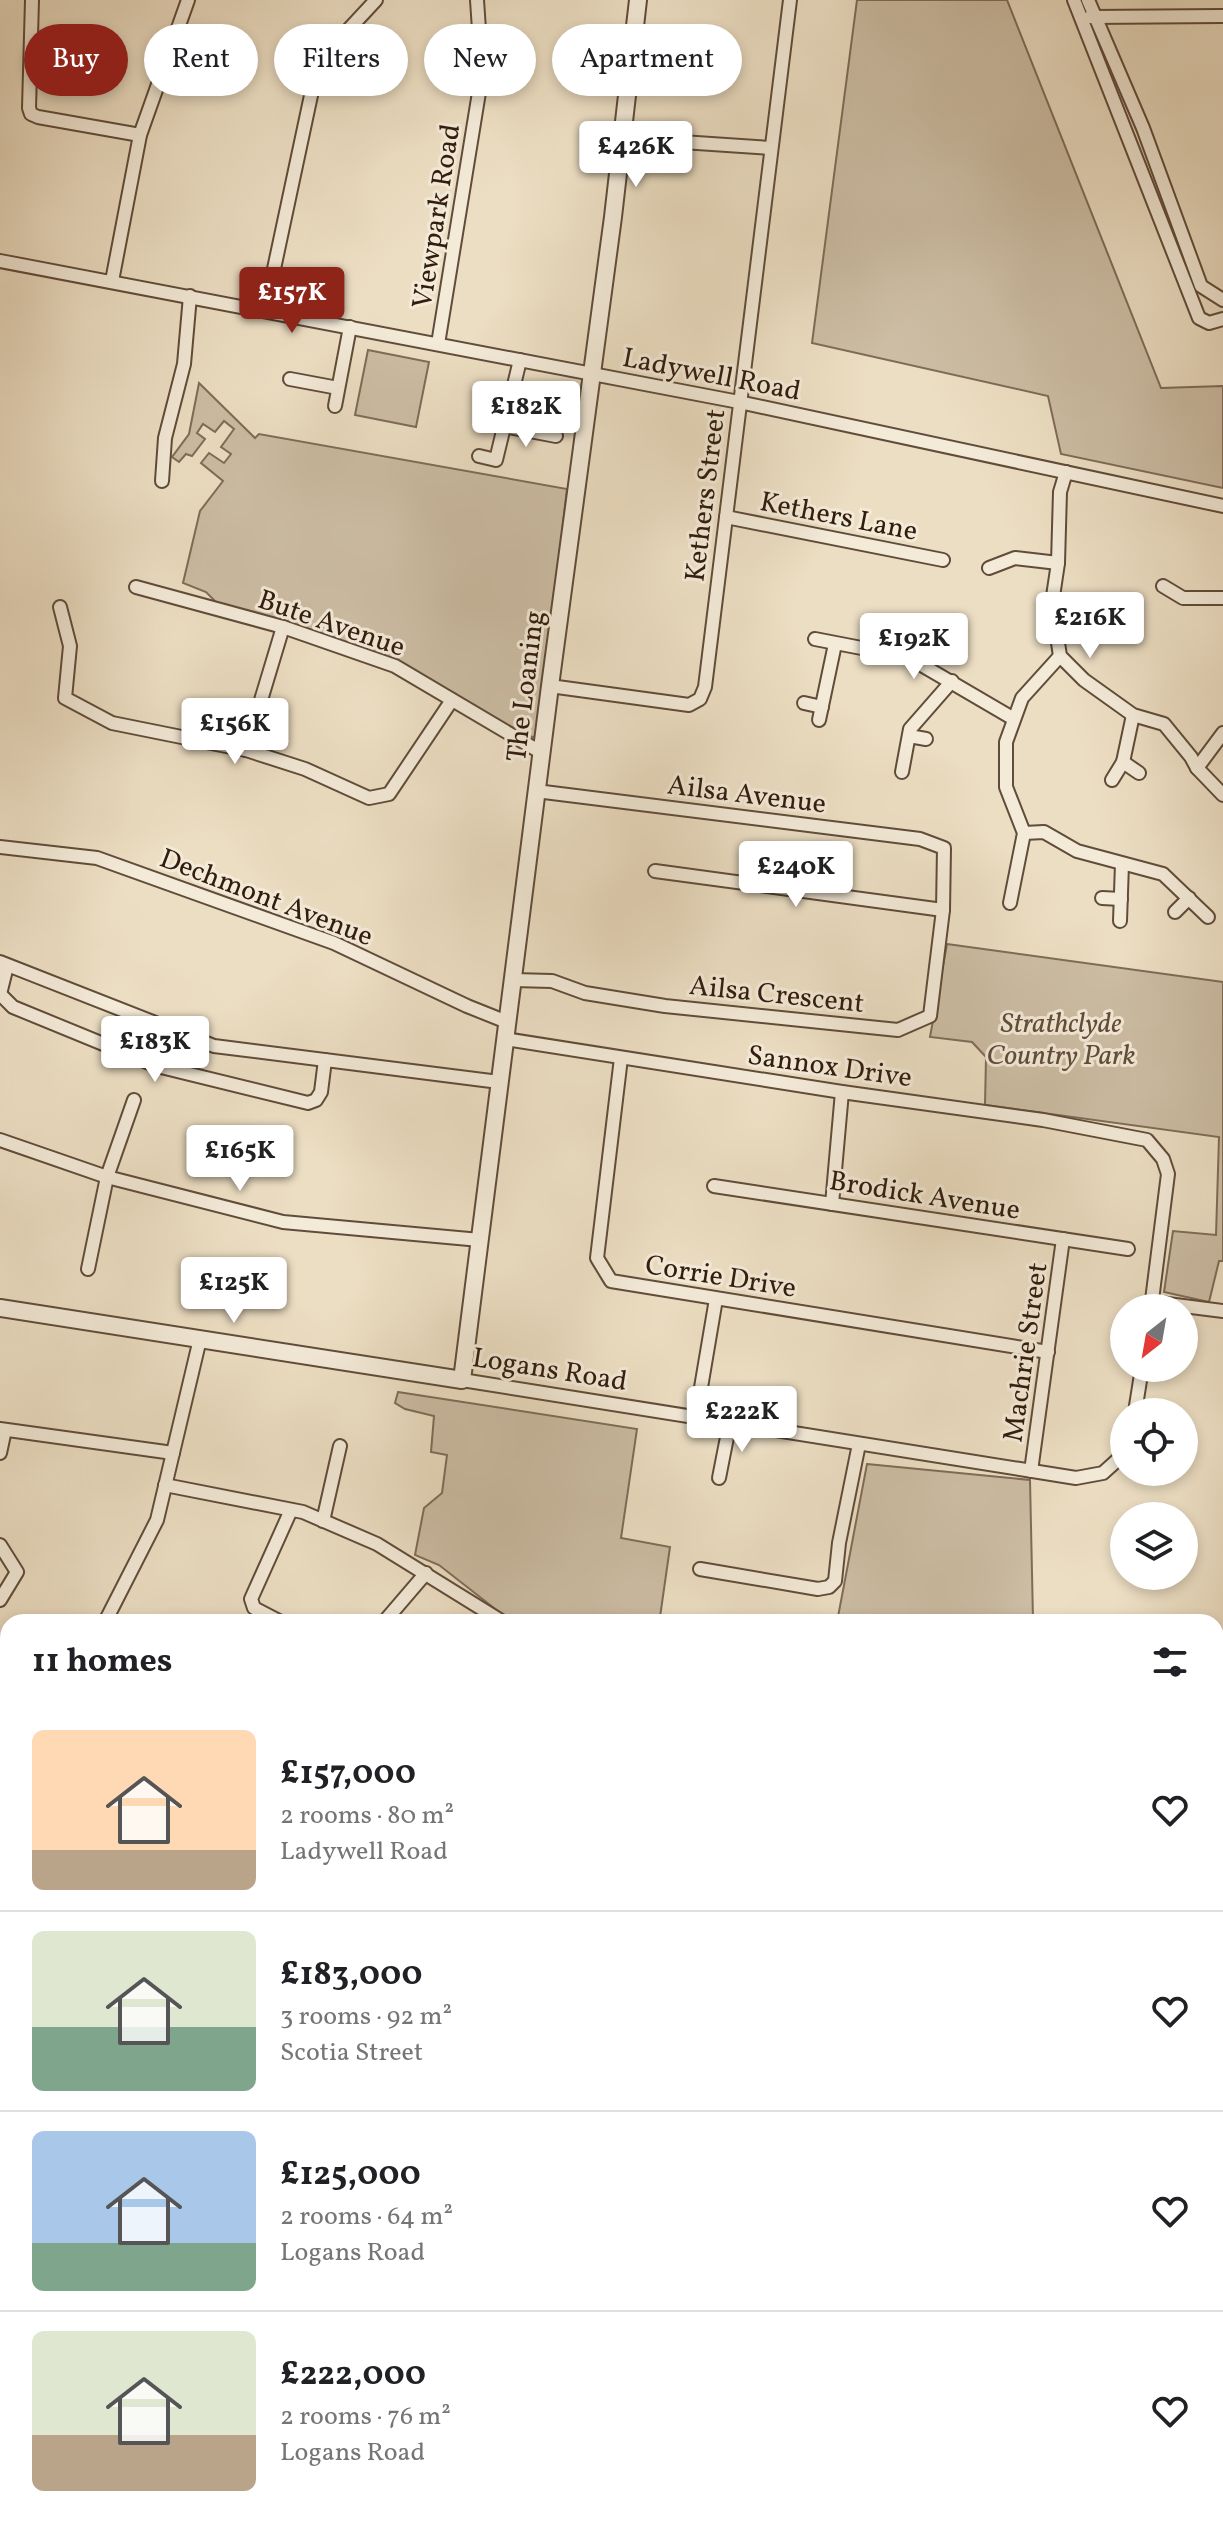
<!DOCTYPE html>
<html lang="en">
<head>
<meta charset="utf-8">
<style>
  :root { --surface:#fff; --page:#f2f2f2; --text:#202124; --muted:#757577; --line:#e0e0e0; --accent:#8f2418 }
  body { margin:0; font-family:Vollkorn,serif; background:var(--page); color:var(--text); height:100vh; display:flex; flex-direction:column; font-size:30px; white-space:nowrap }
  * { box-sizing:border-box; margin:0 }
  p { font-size:26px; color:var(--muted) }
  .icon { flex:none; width:44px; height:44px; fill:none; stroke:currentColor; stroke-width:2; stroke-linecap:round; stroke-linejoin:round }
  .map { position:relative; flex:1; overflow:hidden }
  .sheet { position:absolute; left:0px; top:1614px; width:1224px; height:914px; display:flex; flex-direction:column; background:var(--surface); border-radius:24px 24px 0 0; box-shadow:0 4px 12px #0003 }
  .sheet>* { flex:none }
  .guide { position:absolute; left:24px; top:24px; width:800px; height:72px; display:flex; gap:16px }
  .needle { width:52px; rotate:211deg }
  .controls { position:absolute; left:1110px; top:1294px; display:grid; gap:16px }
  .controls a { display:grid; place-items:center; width:88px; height:88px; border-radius:50%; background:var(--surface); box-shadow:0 4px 12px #0003; font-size:40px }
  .price { position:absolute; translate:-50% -68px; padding:0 18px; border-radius:8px; background:#fff; color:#222; font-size:26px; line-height:52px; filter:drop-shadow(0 2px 4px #0008) }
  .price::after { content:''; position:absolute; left:50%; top:48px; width:24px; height:18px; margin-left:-12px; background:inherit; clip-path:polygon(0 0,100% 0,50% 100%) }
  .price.selected { background:var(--accent); color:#fff }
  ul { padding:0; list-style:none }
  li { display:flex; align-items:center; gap:24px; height:200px; padding:0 32px }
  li+li { border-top:2px solid var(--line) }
  li span { display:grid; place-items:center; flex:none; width:224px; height:160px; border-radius:12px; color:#555 }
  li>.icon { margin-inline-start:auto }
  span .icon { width:96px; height:96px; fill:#fffc; stroke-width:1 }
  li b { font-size:34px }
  h2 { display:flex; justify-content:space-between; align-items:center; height:96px; padding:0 32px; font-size:34px }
  .tag { padding:0 28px; border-radius:36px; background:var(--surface); box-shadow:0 4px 12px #0003; font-size:28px; line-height:72px }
  .tag.selected { background:var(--accent); color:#fff }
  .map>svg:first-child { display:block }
  .green { fill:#ccbda4; stroke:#7e6c58; stroke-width:2 }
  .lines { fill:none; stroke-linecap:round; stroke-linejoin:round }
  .minor-casing { stroke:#604c3a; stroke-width:16 }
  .tertiary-casing { stroke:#604c3a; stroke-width:20 }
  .minor { stroke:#f3ead8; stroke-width:12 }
  .tertiary { stroke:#f3ead8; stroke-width:16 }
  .labels { text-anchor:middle; stroke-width:6; stroke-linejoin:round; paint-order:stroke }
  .street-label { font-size:28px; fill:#311c0d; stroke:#f3ead8 }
  .park-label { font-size:28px; font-style:italic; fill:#604c3a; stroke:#f3ead8 }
</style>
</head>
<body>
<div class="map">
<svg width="1223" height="2527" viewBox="0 0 1223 2527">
  <rect width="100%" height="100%" fill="#ecdec3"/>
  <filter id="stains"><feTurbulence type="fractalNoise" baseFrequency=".0025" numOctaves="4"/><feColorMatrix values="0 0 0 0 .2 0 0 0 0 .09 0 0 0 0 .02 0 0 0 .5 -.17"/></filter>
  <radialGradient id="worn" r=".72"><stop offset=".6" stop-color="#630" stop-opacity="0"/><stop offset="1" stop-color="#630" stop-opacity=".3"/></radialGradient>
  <g class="green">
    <polygon points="857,0 1007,0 1161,388 1223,386 1223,488 1061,454 1048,396 812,343"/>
    <polygon points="368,350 429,362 416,427 355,415"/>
    <polygon points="199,383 255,438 259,434 567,489 539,730 534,737 526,736 438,685 223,609 206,592 183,583 200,511 223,481 201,463 209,453 224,463 231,454 221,447 234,429 224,421 215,432 203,424 197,433 205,439 192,456 186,454 179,462 172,457 189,434"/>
    <polygon points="947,944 1223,982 1223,1261 1219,1261 1209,1302 1164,1292 1173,1231 1216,1235 1219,1137 985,1105 986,1057 972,1042 930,1037"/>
    <polygon points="398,1392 637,1429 621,1538 670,1547 660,1617 690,1622 512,1622 439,1565 415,1555 424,1508 442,1493 447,1455 431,1452 434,1416 405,1409 395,1403"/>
    <polygon points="867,1464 1030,1480 1033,1619 1036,1622 837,1622"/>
    <polygon points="1216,1662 1223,1663 1223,2527 0,2527 0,2395 8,2391 8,2520 323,2520 337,2526 351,2520 1216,2520"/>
  </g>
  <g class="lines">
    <defs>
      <g id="minor">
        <polyline points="32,0 29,108 31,114 38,117 140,135"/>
        <polyline points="1074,0 1199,318 1209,323 1223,319"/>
        <polyline points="1088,0 1143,128 1201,286 1223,300"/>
        <polyline points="1090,17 1223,16"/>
        <polyline points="622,138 771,148"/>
        <polyline points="0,261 739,402 1223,506"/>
        <polyline points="112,281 140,135 188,0"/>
        <polyline points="265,311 313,86 337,42 376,0"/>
        <polyline points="438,344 482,74 477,0"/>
        <polyline points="290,379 338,388"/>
        <polyline points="335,406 350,327"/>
        <polyline points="503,426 556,436"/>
        <polyline points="479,456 496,460 520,360"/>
        <polyline points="1066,472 1060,492 1058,563 1052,603 1060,656 1084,680 1133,715 1164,724 1191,757 1197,768 1223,795"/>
        <polyline points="162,481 165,438 184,364 190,296"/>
        <polyline points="726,517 943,560"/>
        <polyline points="989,568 1015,558 1058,563"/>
        <polyline points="1163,586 1183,598 1223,598"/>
        <polyline points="136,587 283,627 395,666 542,753"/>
        <polyline points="60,607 70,646 65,698 112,723 246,750 305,769 369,798 389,794 452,700"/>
        <polyline points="815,639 908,657 1014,719"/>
        <polyline points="550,686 689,705 700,699 705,687 790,0"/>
        <polyline points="804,703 822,707"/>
        <polyline points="819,720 835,644"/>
        <polyline points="909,736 926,739"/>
        <polyline points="246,750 283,627"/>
        <polyline points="1123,762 1139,773"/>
        <polyline points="1197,768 1223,733"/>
        <polyline points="902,772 910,729 952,681"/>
        <polyline points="1112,780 1123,762 1133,715"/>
        <polyline points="1024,833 1044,832 1077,851 1163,874 1208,917"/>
        <polyline points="0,847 97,858 334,943 467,1006 507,1022"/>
        <polyline points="655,871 943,910"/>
        <polyline points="1102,898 1121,899"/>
        <polyline points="1010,903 1024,833 1006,787 1006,742 1022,698 1060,656"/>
        <polyline points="1175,912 1189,898"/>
        <polyline points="1120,921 1122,864"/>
        <polyline points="0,962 214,1046 499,1082"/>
        <polyline points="7,966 0,994 13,1007 157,1066 308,1103 316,1100 321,1092 325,1060"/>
        <polyline points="513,980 552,981 585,993 665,1006 898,1030 930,1016 943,910 944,848 920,839 536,791"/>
        <polyline points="505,1039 842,1092 1043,1120 1147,1140 1163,1159 1168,1174 1151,1308"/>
        <polyline points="621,1058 597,1258 611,1281 1048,1352"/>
        <polyline points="0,1140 107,1177 283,1222 480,1240"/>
        <polyline points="714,1186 1128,1249"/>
        <polyline points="832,1204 842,1092"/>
        <polyline points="88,1269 107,1177 134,1100"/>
        <polyline points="1152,1302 1223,1311"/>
        <polyline points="462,1380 1076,1478 1103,1473 1124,1454"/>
        <polyline points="1135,1412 1142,1368"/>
        <polyline points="696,1417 716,1299"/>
        <polyline points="0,1429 173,1453"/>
        <polyline points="0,1453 5,1430"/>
        <polyline points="1031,1471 1063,1239"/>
        <polyline points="719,1478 730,1422"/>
        <polyline points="165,1485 303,1512 377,1544 503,1622"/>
        <polyline points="323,1521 340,1446"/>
        <polyline points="0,1545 17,1572 0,1600"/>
        <polyline points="700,1569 818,1589 829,1587 835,1581 839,1543 859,1444"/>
        <polyline points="105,1622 157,1520 200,1339"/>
        <polyline points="281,1622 254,1608 251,1599 291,1510"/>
        <polyline points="384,1622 426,1573"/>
        <polyline points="1216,1770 1223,1762"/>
        <polyline points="0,1795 8,1784"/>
        <polyline points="0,1878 8,1882"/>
        <polyline points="0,2029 8,2033"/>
        <polyline points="1216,2089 1223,2097"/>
        <polyline points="0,2275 8,2254"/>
      </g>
      <polyline id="tertiary" points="0,1308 462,1380 550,686 613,217 638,0"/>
    </defs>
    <use href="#minor" class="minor-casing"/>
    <use href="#tertiary" class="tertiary-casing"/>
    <use href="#minor" class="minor"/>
    <use href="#tertiary" class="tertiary"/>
  </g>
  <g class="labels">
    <g class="street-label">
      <text transform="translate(435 216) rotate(-81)" y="10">Viewpark Road</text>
      <text transform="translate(712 373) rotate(11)" y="10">Ladywell Road</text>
      <text transform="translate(704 495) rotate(-83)" y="10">Kethers Street</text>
      <text transform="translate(839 515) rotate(11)" y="10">Kethers Lane</text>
      <text transform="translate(332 622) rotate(19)" y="10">Bute Avenue</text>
      <text transform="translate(524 686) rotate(-83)" y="10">The Loaning</text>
      <text transform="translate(747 793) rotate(7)" y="10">Ailsa Avenue</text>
      <text transform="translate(267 896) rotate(21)" y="10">Dechmont Avenue</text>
      <text transform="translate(777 993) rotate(6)" y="10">Ailsa Crescent</text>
      <text transform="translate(830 1065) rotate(8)" y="10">Sannox Drive</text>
      <text transform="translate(925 1194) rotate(9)" y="10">Brodick Avenue</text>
      <text transform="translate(721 1275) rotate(9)" y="10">Corrie Drive</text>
      <text transform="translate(1024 1352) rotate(-82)" y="10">Machrie Street</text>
      <text transform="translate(550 1368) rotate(9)" y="10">Logans Road</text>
    </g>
    <g class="park-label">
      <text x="1061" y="1032">Strathclyde<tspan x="1061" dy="32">Country Park</tspan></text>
    </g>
  </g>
  <rect width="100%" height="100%" filter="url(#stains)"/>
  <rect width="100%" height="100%" fill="url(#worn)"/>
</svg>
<div class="controls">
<a><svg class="needle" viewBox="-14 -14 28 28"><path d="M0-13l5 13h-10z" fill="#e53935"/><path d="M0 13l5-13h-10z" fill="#757577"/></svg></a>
<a><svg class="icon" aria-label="locate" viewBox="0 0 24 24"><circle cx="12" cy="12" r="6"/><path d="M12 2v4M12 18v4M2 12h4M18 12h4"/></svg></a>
<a><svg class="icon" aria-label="layers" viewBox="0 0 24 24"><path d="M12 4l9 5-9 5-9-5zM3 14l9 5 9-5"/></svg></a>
</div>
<b class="price" style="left:636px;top:189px">£426K</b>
<b class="price selected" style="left:292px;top:335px">£157K</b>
<b class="price" style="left:526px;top:449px">£182K</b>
<b class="price" style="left:1090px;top:660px">£216K</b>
<b class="price" style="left:914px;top:681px">£192K</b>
<b class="price" style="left:235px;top:766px">£156K</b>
<b class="price" style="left:796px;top:909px">£240K</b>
<b class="price" style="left:155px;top:1084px">£183K</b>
<b class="price" style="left:240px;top:1193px">£165K</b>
<b class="price" style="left:234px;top:1325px">£125K</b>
<b class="price" style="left:742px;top:1454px">£222K</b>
<div class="guide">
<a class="tag selected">Buy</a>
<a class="tag">Rent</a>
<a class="tag">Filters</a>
<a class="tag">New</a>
<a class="tag">Apartment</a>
</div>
<section class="sheet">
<h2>11 homes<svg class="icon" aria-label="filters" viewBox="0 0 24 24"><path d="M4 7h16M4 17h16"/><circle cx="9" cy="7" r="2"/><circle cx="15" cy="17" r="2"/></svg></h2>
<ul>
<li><span style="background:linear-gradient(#ffd9b3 75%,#b9a48a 0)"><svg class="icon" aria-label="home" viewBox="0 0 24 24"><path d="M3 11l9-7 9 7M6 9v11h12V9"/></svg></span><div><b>£157,000</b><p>2 rooms · 80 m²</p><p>Ladywell Road</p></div><svg class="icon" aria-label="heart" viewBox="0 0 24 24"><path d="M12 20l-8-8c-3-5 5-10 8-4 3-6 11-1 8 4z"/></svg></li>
<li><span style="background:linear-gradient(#dfe7d0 60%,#7fa58c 0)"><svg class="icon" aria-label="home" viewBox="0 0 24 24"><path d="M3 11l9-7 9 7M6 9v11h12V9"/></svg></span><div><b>£183,000</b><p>3 rooms · 92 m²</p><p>Scotia Street</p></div><svg class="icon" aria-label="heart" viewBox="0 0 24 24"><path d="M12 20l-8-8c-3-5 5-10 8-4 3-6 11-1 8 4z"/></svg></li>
<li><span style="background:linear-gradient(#a9c7e8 70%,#7fa58c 0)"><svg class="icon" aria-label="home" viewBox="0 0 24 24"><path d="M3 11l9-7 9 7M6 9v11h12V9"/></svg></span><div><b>£125,000</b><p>2 rooms · 64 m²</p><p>Logans Road</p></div><svg class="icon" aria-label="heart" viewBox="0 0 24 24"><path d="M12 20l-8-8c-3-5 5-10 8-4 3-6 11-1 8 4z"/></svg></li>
<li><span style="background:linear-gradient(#dfe7d0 65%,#b9a48a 0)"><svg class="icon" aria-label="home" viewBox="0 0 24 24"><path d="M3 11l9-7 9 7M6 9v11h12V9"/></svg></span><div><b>£222,000</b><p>2 rooms · 76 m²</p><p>Logans Road</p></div><svg class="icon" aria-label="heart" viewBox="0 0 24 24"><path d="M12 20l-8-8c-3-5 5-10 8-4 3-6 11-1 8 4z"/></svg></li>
</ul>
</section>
</div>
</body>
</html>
